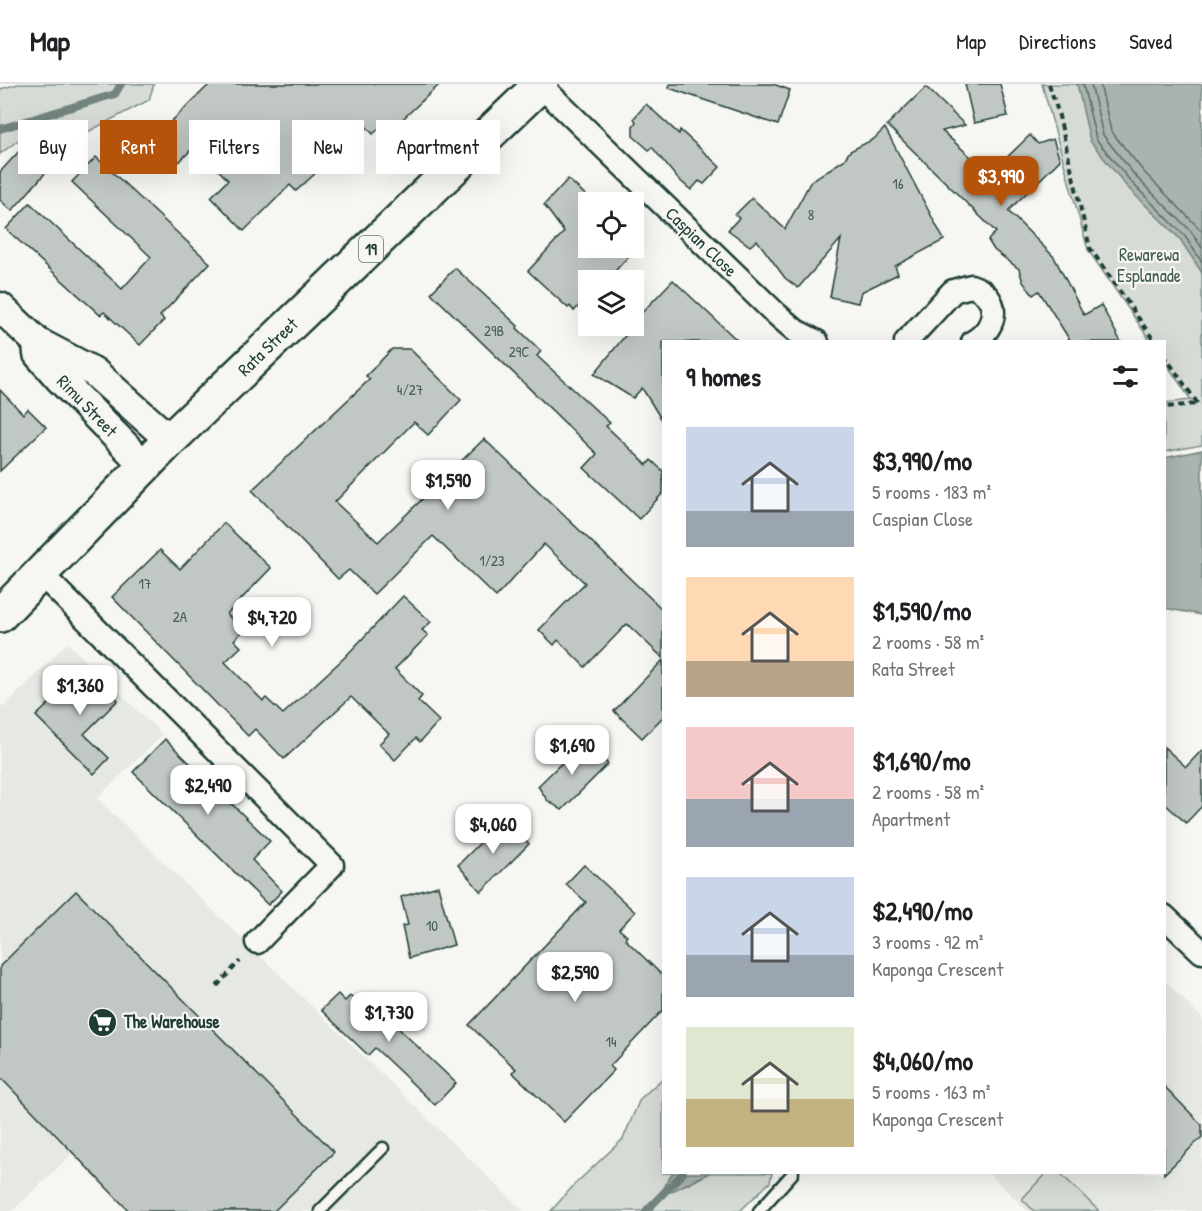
<!DOCTYPE html>
<html lang="en">
<head>
<meta charset="utf-8">
<style>
  :root { --surface:#fff; --page:#f6f6f6; --text:#202124; --muted:#757577; --line:#e0e0e0; --accent:#b45309 }
  body { margin:0; font-family:"Patrick Hand",sans-serif; background:var(--page); color:var(--text); height:100vh; display:flex; flex-direction:column; font-size:22px; white-space:nowrap }
  * { box-sizing:border-box; margin:0 }
  p { font-size:20px; color:var(--muted) }
  .icon { flex:none; width:33px; height:33px; fill:none; stroke:currentColor; stroke-width:2; stroke-linecap:round; stroke-linejoin:round }
  .map { position:relative; flex:1; overflow:hidden }
  .panel { position:absolute; left:662px; top:256px; width:504px; height:834px; display:flex; flex-direction:column; background:var(--surface); border-radius:0px; box-shadow:0 6px 24px #0002 }
  .panel>* { flex:none }
  .hud { position:absolute; left:18px; top:36px; width:554px; height:54px; display:flex; gap:12px }
  .controls { position:absolute; left:578px; top:108px; display:grid; gap:12px }
  .controls a { display:grid; place-items:center; width:66px; height:66px; border-radius:0px; background:var(--surface); box-shadow:0 6px 24px #0002; font-size:30px }
  .price { position:absolute; translate:-50% -51px; padding:0 14px; border-radius:12px; background:#fff; color:#222; font-size:20px; line-height:39px; filter:drop-shadow(0 2px 3px #0008) }
  .price::after { content:''; position:absolute; left:50%; top:36px; width:18px; height:14px; margin-left:-9px; background:inherit; clip-path:polygon(0 0,100% 0,50% 100%) }
  .price.selected { background:var(--accent); color:#fff }
  ul { padding:0; list-style:none }
  li { display:flex; align-items:center; gap:18px; height:150px; padding:0 24px }
  li span { display:grid; place-items:center; flex:none; width:168px; height:120px; border-radius:0px; color:#555 }
  li>.icon { margin-inline-start:auto }
  span .icon { width:72px; height:72px; fill:#fffc; stroke-width:1 }
  li b { font-size:26px }
  h2 { display:flex; justify-content:space-between; align-items:center; height:72px; padding:0 24px; font-size:26px }
  .pill { padding:0 21px; border-radius:0px; background:var(--surface); box-shadow:0 6px 24px #0002; font-size:21px; line-height:54px }
  .pill.selected { background:var(--accent); color:#fff }
  header { display:flex; align-items:center; gap:36px; box-sizing:border-box; height:84px; padding:0 30px; background:var(--surface); border-bottom:2px solid var(--line) }
  header strong { font-size:28px }
  nav { display:flex; gap:33px; margin-inline-start:auto; font-size:21px }
  .map>svg:first-child { display:block }
  .built { fill:#e6e8e4 }
  .green { fill:#d6dbd6; stroke:#7a8c85; stroke-width:1.5 }
  .water { fill:#aab3ae; stroke:#72847d; stroke-width:1.5 }
  .lines { fill:none; stroke-linecap:round; stroke-linejoin:round }
  .shore { stroke:#576c65; stroke-width:1.5 }
  .stream { stroke:#72847d; stroke-width:8 }
  .building { fill:#c1c8c3; stroke:#1f3d34; stroke-width:1.5 }
  .service-casing { stroke:#1f3d34; stroke-width:15 }
  .minor-casing { stroke:#1f3d34; stroke-width:27 }
  .tertiary-casing { stroke:#1f3d34; stroke-width:33 }
  .primary-casing { stroke:#1f3d34; stroke-width:38 }
  .path { stroke:#1f3d34; stroke-width:4; stroke-dasharray:6 4.5; stroke-linecap:butt }
  .service { stroke:#f6f6f2; stroke-width:10 }
  .minor { stroke:#f6f6f2; stroke-width:22 }
  .tertiary { stroke:#f6f6f2; stroke-width:28 }
  .primary { stroke:#f6f6f2; stroke-width:33 }
  .labels { text-anchor:middle; stroke-width:4.5; stroke-linejoin:round; paint-order:stroke }
  .number-label { font-size:15px; fill:#486058 }
  .shield { fill:#f6f6f2; stroke:#60746d; stroke-width:1.5 }
  .shield-label { font-size:16px; font-weight:bold; fill:#1f3d34 }
  .street-label { font-size:18px; fill:#1f3d34; stroke:#f6f6f2 }
  .park-label { font-size:18px; fill:#445d54; stroke:#f6f6f2 }
  .poi-label { font-size:18px; font-weight:bold; fill:#1f3d34; stroke:#f6f6f2; text-anchor:start }
</style>
</head>
<body>
<header>
<strong>Map</strong>
<nav><a>Map</a><a>Directions</a><a>Saved</a></nav>
</header>
<div class="map">
<svg width="1202" height="1127" viewBox="0 0 1202 1127">
  <rect width="100%" height="100%" fill="#f6f6f2"/>
  <filter id="ink" filterUnits="userSpaceOnUse"><feTurbulence type="fractalNoise" baseFrequency=".0167" numOctaves="2"/><feDisplacementMap in="SourceGraphic" scale="12" xChannelSelector="R" yChannelSelector="G"/><feConvolveMatrix kernelMatrix="1 2 1 2 8 2 1 2 1" color-interpolation-filters="sRGB"/></filter>
  <g filter="url(#ink)">
    <g class="built">
      <polygon points="67,559 163,651 97,714 523,1127 129,1127 72,1070 12,1127 0,1127 0,620 4,623"/>
      <polygon points="1164,896 1202,934 1202,1127 1028,1127 988,1089 1164,1089"/>
    </g>
    <g class="green">
      <polygon points="18,0 154,0 149,16 80,52 29,48 0,70 0,5"/>
      <polygon points="1042,0 1152,0 1202,48 1202,361 1164,368 1164,319 1191,316 1164,276 1164,258 1151,258 1088,166"/>
      <polygon points="663,994 663,1089 673,1089 665,1103 689,1100 709,1089 772,1089 770,1098 740,1127 551,1127 574,1101 623,1055 640,1015"/>
      <polygon points="1046,1089 1060,1089 1099,1127 1034,1127 1022,1115"/>
    </g>
    <g class="water">
      <polygon points="1077,0 1202,0 1202,189 1180,155 1127,103 1090,57"/>
      <polygon points="1202,366 1202,531 1164,524 1164,374"/>
      <polygon points="673,1089 709,1089 670,1108 664,1102"/>
    </g>
    <g class="lines">
      <g class="shore">
        <polyline points="1083,0 1096,55 1132,99 1184,151 1202,178"/>
        <polyline points="1091,0 1103,51 1137,94 1190,146 1202,164"/>
        <polyline points="1100,0 1111,47 1144,88 1202,147"/>
      </g>
      <g class="stream">
        <polyline points="0,45 115,10 121,0"/>
        <polyline points="646,1127 683,1089"/>
      </g>
    </g>
    <g class="building">
      <polygon points="210,0 440,0 390,47 384,40 373,50 362,38 314,82 318,87 296,107 290,101 244,147 211,113 228,96 195,62 179,78 174,72 168,78 149,59"/>
      <polygon points="670,0 773,0 790,6 778,41 669,4"/>
      <polygon points="965,0 1000,0 1008,32 974,39"/>
      <polygon points="926,3 965,41 942,47 990,90 1030,51 1038,60 1053,55 1060,76 1008,127 1054,173 1084,231 1101,221 1121,258 1071,258 1039,207 1033,211 1023,198 1019,185 994,166 988,156 996,148 887,41"/>
      <polygon points="646,20 679,50 680,46 720,83 704,100 699,97 691,106 677,94 652,63 649,66 633,52 633,42 636,38 634,34"/>
      <polygon points="885,44 944,156 895,182 898,190 861,208 858,219 830,213 841,155 798,204 785,194 757,156 750,162 728,146 739,134 735,131 752,114 785,145 811,97 844,76 850,67 874,55"/>
      <polygon points="22,64 47,87 12,127 0,116 0,88"/>
      <polygon points="96,73 210,179 160,232 164,236 140,261 104,228 100,231 6,145 30,119 122,205 151,173 72,98"/>
      <polygon points="568,95 591,116 588,118 588,164 636,164 607,196 588,196 588,212 574,227 570,222 568,224 528,187 564,148 544,121"/>
      <polygon points="455,184 518,242 517,244 541,267 537,272 610,339 606,342 647,381 651,376 663,387 663,409 639,435 584,384 597,370 431,209"/>
      <polygon points="673,196 739,258 663,258 663,338 642,304 633,314 594,290 633,242 633,238"/>
      <polygon points="392,265 410,265 461,316 428,351 414,338 335,418 378,458 484,355 663,526 663,574 627,540 585,583 558,556 554,561 539,546 585,499 544,460 496,513 433,452 374,510 349,486 338,495 252,406 370,295 366,292"/>
      <polygon points="0,306 23,330 28,325 46,343 0,387"/>
      <polygon points="224,439 271,484 227,530 243,547 234,556 241,563 225,578 263,617 266,614 283,630 344,574 403,512 431,538 422,546 428,551 395,585 422,612 418,617 439,637 420,658 416,654 395,676 379,660 389,650 351,613 284,675 255,645 248,652 112,513 160,466 180,485"/>
      <polygon points="663,576 663,633 642,654 614,627"/>
      <polygon points="89,582 110,603 107,605 118,616 84,650 109,674 94,690 36,632"/>
      <polygon points="165,655 270,757 252,776 282,807 268,821 133,688"/>
      <polygon points="584,657 608,680 562,726 547,716 538,702"/>
      <polygon points="1164,663 1186,683 1202,666 1202,722 1186,739 1164,719"/>
      <polygon points="504,735 529,760 481,808 458,781"/>
      <polygon points="584,781 635,828 619,845 627,852 625,855 663,892 663,926 610,982 614,986 564,1038 512,988 516,985 469,941 586,818 566,800"/>
      <polygon points="438,802 454,861 409,874 402,842 408,841 401,813"/>
      <polygon points="76,807 334,1068 274,1127 129,1127 0,993 0,882"/>
      <polygon points="372,909 401,937 396,942 456,999 435,1021 375,964 368,971 321,926 338,910 345,917 350,912 360,921"/>
      <polygon points="1164,1002 1202,1041 1202,1053 1164,1090"/>
    </g>
    <g class="lines">
      <defs>
        <g id="service">
          <polyline points="320,1127 383,1064"/>
          <polyline points="759,1127 793,1089"/>
        </g>
        <g id="minor">
          <polyline points="540,1 775,229 796,247 817,258"/>
          <path d="M906 258 953 207 971 202C1001 212 999 243 973 258"/>
          <polyline points="41,490 332,781 257,858"/>
          <polyline points="1164,832 1202,868"/>
        </g>
        <g id="tertiary">
          <polyline points="0,223 37,258 94,288 170,356"/>
          <polyline points="37,260 38,270 60,295 145,382"/>
        </g>
        <polyline id="primary" points="0,531 170,356 541,0"/>
      </defs>
      <use href="#service" class="service-casing"/>
      <use href="#minor" class="minor-casing"/>
      <use href="#tertiary" class="tertiary-casing"/>
      <use href="#primary" class="primary-casing"/>
      <g class="path">
        <polyline points="1049,0 1058,28 1090,164 1155,258"/>
        <polyline points="1164,271 1198,320 1164,323"/>
        <polyline points="217,902 240,877"/>
      </g>
      <use href="#service" class="service"/>
      <use href="#minor" class="minor"/>
      <use href="#tertiary" class="tertiary"/>
      <use href="#primary" class="primary"/>
    </g>
  </g>
  <defs>
    <symbol id="supermarket-disc" viewBox="-11 -11 22 22"><circle r="9.5" fill="#1f3d34" stroke="#f6f6f2"/><path d="M-6-5.5h2.5l.6 2H6L4.5 2H-2.5L-4.4-4H-6ZM-1.5 3.2a1.3 1.3 0 1 0 .1 0ZM3 3.2a1.3 1.3 0 1 0 .1 0Z" fill="#fff"/></symbol>
  </defs>
  <g fill-rule="evenodd">
    <use href="#supermarket-disc" x="86" y="922" width="33" height="33"/>
  </g>
  <g class="labels">
    <g class="number-label">
      <text x="898" y="105">16</text>
      <text x="811" y="136">8</text>
      <text x="494" y="252">29B</text>
      <text x="519" y="273">29C</text>
      <text x="410" y="311">4/27</text>
      <text x="492" y="482">1/23</text>
      <text x="145" y="505">17</text>
      <text x="180" y="538">2A</text>
      <text x="432" y="847">10</text>
      <text x="611" y="963">14</text>
    </g>
    <rect class="shield" x="359" y="152" width="24" height="26" rx="4.5"/>
    <g class="shield-label">
      <text x="371" y="171">19</text>
    </g>
    <g class="street-label">
      <text transform="translate(701 158) rotate(44)" y="6">Caspian Close</text>
      <text transform="translate(268 263) rotate(-44)" y="6">Rata Street</text>
      <text transform="translate(87 322) rotate(46)" y="6">Rimu Street</text>
    </g>
    <g class="park-label">
      <text x="1149" y="177">Rewarewa<tspan x="1149" dy="21">Esplanade</tspan></text>
    </g>
    <g class="poi-label">
      <text x="124" y="944">The Warehouse</text>
    </g>
  </g>
</svg>
<div class="controls">
<a><svg class="icon" aria-label="locate" viewBox="0 0 24 24"><circle cx="12" cy="12" r="6"/><path d="M12 2v4M12 18v4M2 12h4M18 12h4"/></svg></a>
<a><svg class="icon" aria-label="layers" viewBox="0 0 24 24"><path d="M12 4l9 5-9 5-9-5zM3 14l9 5 9-5"/></svg></a>
</div>
<b class="price selected" style="left:1001px;top:123px">$3,990</b>
<b class="price" style="left:448px;top:427px">$1,590</b>
<b class="price" style="left:272px;top:564px">$4,720</b>
<b class="price" style="left:80px;top:632px">$1,360</b>
<b class="price" style="left:572px;top:692px">$1,690</b>
<b class="price" style="left:208px;top:732px">$2,490</b>
<b class="price" style="left:493px;top:771px">$4,060</b>
<b class="price" style="left:575px;top:919px">$2,590</b>
<b class="price" style="left:389px;top:959px">$1,730</b>
<div class="hud">
<a class="pill">Buy</a>
<a class="pill selected">Rent</a>
<a class="pill">Filters</a>
<a class="pill">New</a>
<a class="pill">Apartment</a>
</div>
<section class="panel">
<h2>9 homes<svg class="icon" aria-label="filters" viewBox="0 0 24 24"><path d="M4 7h16M4 17h16"/><circle cx="9" cy="7" r="2"/><circle cx="15" cy="17" r="2"/></svg></h2>
<ul>
<li><span style="background:linear-gradient(#c9d6e8 70%,#9aa5b1 0)"><svg class="icon" aria-label="home" viewBox="0 0 24 24"><path d="M3 11l9-7 9 7M6 9v11h12V9"/></svg></span><div><b>$3,990/mo</b><p>5 rooms · 183 m²</p><p>Caspian Close</p></div></li>
<li><span style="background:linear-gradient(#ffd9b3 70%,#b9a48a 0)"><svg class="icon" aria-label="home" viewBox="0 0 24 24"><path d="M3 11l9-7 9 7M6 9v11h12V9"/></svg></span><div><b>$1,590/mo</b><p>2 rooms · 58 m²</p><p>Rata Street</p></div></li>
<li><span style="background:linear-gradient(#f6c9c9 60%,#9aa5b1 0)"><svg class="icon" aria-label="home" viewBox="0 0 24 24"><path d="M3 11l9-7 9 7M6 9v11h12V9"/></svg></span><div><b>$1,690/mo</b><p>2 rooms · 58 m²</p><p>Apartment</p></div></li>
<li><span style="background:linear-gradient(#c9d6e8 65%,#9aa5b1 0)"><svg class="icon" aria-label="home" viewBox="0 0 24 24"><path d="M3 11l9-7 9 7M6 9v11h12V9"/></svg></span><div><b>$2,490/mo</b><p>3 rooms · 92 m²</p><p>Kaponga Crescent</p></div></li>
<li><span style="background:linear-gradient(#dfe7d0 60%,#c2b280 0)"><svg class="icon" aria-label="home" viewBox="0 0 24 24"><path d="M3 11l9-7 9 7M6 9v11h12V9"/></svg></span><div><b>$4,060/mo</b><p>5 rooms · 163 m²</p><p>Kaponga Crescent</p></div></li>
</ul>
</section>
</div>
</body>
</html>
